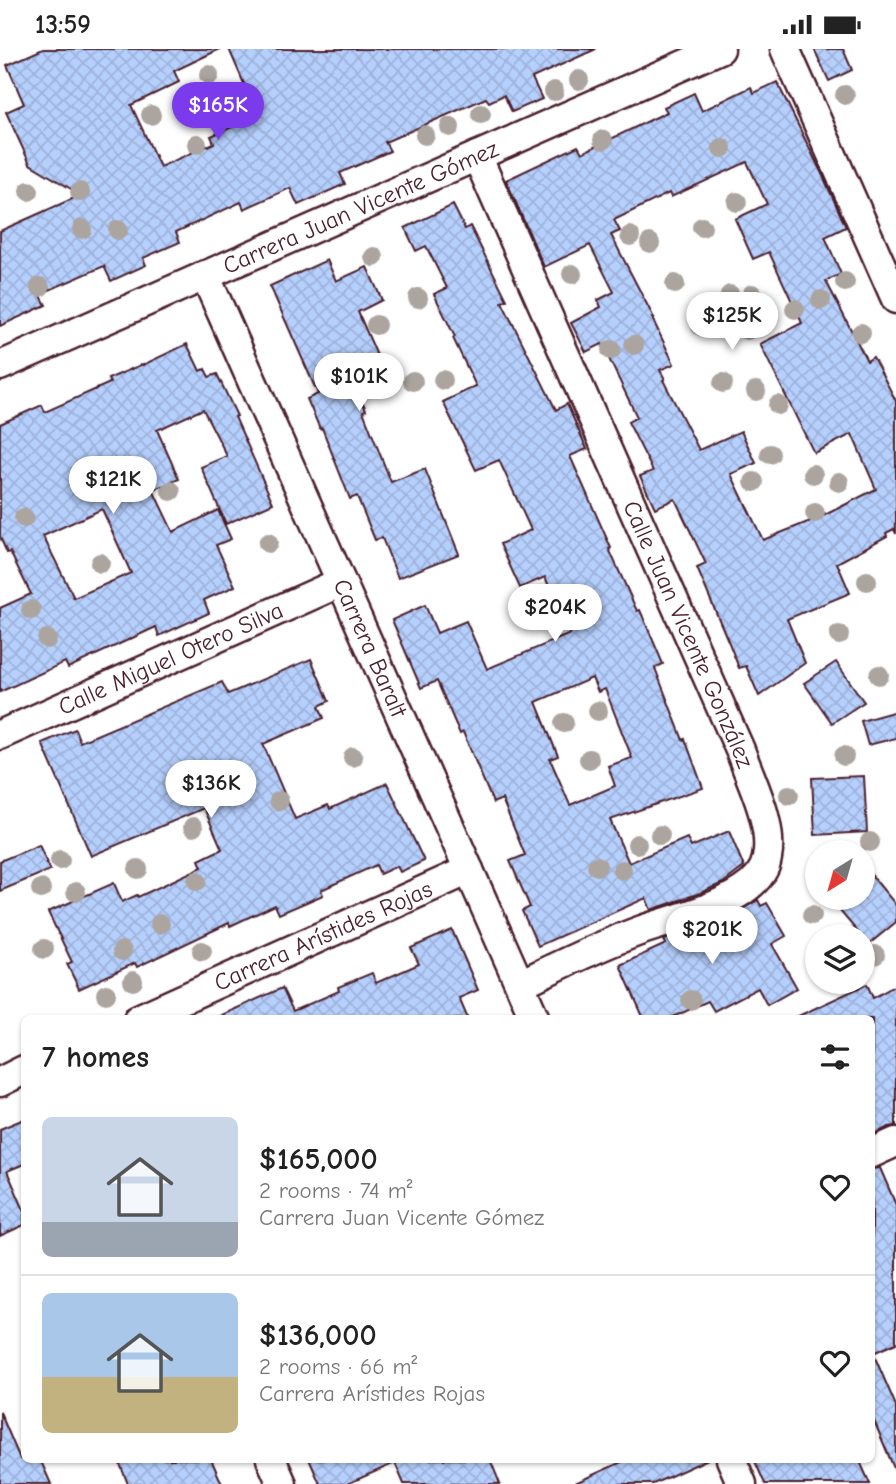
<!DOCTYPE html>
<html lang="en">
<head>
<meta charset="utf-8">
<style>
  :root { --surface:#fff; --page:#f2f2f2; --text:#222; --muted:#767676; --line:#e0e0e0; --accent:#7c3aed }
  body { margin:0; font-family:"Comic Neue",sans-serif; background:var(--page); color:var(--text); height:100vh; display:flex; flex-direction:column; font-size:26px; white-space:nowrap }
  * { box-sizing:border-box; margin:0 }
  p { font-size:23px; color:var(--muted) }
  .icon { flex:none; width:38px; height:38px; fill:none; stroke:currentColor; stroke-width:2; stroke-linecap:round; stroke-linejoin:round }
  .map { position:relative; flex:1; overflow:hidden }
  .side { position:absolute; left:21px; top:966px; width:854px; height:448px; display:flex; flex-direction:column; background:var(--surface); border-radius:10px; box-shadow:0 2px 5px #0004 }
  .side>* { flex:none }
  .needle { width:46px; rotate:217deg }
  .tools { position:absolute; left:805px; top:791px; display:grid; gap:14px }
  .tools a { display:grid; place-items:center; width:70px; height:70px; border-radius:50%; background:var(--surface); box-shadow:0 2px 5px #0004; font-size:35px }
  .price { position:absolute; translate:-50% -60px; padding:0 16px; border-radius:24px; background:#fff; color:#222; font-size:23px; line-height:46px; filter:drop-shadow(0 2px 4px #0008) }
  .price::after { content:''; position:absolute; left:50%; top:42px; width:21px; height:16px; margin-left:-10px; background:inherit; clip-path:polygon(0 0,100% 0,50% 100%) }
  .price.selected { background:var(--accent); color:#fff }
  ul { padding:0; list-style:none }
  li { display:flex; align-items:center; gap:21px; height:175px; padding:0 21px }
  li+li { border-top:2px solid var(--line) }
  li span { display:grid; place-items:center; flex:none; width:196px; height:140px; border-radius:10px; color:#555 }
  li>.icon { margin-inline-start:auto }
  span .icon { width:84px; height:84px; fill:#fffc; stroke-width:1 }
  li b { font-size:30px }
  h2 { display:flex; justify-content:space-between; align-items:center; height:84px; padding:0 21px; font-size:30px }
  .status { display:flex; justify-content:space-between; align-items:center; height:49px; padding:0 35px; background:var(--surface); direction:ltr }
  .status svg { height:19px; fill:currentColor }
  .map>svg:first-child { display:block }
  .building { fill:url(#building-cross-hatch); stroke:#4a1f2b; stroke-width:2; fill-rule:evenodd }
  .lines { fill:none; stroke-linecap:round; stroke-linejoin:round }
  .street-casing { stroke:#4a1f2b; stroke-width:33 }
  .street { stroke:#fff; stroke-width:28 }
  .tree { fill:#aca59f }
  .labels { text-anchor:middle; stroke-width:5; stroke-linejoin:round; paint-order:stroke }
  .street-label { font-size:24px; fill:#4a1f2b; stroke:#fff }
</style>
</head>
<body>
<div class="status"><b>13:59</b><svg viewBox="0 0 49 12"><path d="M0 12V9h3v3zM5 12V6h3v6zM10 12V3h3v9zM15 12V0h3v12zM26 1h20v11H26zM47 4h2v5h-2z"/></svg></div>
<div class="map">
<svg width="896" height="1435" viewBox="0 0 896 1435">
  <defs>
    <pattern id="building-cross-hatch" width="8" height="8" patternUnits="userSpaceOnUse" patternTransform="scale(1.75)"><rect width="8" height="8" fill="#b6d0fe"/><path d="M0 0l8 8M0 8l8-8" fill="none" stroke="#9eb2da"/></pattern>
  </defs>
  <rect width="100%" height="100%" fill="#fff"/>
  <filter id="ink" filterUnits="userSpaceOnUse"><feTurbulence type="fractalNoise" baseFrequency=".0143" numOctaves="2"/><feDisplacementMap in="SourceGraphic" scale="14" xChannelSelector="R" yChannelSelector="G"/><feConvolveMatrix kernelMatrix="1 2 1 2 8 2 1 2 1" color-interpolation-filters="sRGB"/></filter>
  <g filter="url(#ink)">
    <g class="building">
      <polygon points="43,0 220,0 174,22 179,33 131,56 160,118 214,94 211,87 258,67 229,0 596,0 532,29 542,50 512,63 504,46 489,53 486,49 385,93 390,102 340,124 345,135 298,156 290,139 244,160 241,153 176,183 180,193 143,209 146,216 111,232 104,217 40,245 46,256 0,277 0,182 81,146 30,115 6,63 24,55 7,16"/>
      <polygon points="814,0 843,0 852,21 829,32"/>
      <path d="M777 33 823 127 846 178 825 188 841 225 826 232 867 312 873 308 896 352V485L894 480 886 484 887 487 837 514 850 544 787 570 805 614 759 647 746 617 739 619 729 594 697 519 706 515 675 450 655 459 640 427 653 422 628 373 637 368 602 295 586 303 571 274 601 258 598 251 614 243 590 196 544 218 506 131 578 97 582 104 667 63 664 58 694 44 702 62 751 38 754 44ZM747 113 767 155 735 170 753 210 769 203 802 274 760 295 814 404 852 385 876 440 823 467 763 491 731 425 756 414 741 382 699 401 663 331 665 330 660 321 674 315 652 269H654L611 186 620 182 614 171 669 144 671 148Z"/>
      <path d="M453 156 465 180 470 177 507 251 502 253 556 361 567 355 587 400 570 407 611 499 609 500 637 562 640 561 663 615 655 619 683 691 685 690 703 739 610 771 629 814 687 789 691 798 729 782 744 818 723 834 700 844 651 861 646 849 538 897 522 862 530 858 510 812 525 806 502 750 493 754 463 683 460 685 437 632 421 639 392 571 425 556 437 584 466 572 487 620 570 585 545 528 520 539 500 495 531 481 499 411 476 421 443 353 476 337 453 289 455 288 434 245 447 239 426 197 416 202 405 179ZM592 629 598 643 605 640 632 709 608 717 615 737 570 756 550 710 558 707 536 653Z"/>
      <polygon points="327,211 336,232 367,218 382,251 358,263 382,318 353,330 366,361 363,362 391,433 425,420 459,505 398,529 382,489 375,491 357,447 350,450 322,379 320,380 307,350 318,345 270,237"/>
      <path d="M187 295 200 322 205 320 209 328 217 325 237 367 235 368 273 454 226 475 201 418 227 407 203 360 157 381 179 430 153 441 173 483 218 461 231 490 216 496 235 537 204 551 209 564 159 587 156 578 68 619 65 613 0 643V559L31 545 10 503 7 504 0 488V375L42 356 45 363 110 334 108 330 143 315V316ZM102 460 131 524 74 549 43 487Z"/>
      <polygon points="311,610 329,652 319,657 324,669 263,695 295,770 328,756 330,760 387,734 424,812 400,823 397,817 380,825 376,816 321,841 323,846 279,865 275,856 230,877 229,874 137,918 135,914 79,940 67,915 72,913 48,863 114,834 122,853 137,846 138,848 202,818 199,811 222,800 204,759 91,807 42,694 75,680 80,693 222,633 228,645"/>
      <polygon points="836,613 864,653 832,674 804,634"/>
      <polygon points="896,662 896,689 868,696 861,672"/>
      <polygon points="864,727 867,783 815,786 812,729"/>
      <polygon points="39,796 50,821 0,842 0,812"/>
      <polygon points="863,816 896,856 896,873 868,896 863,887 861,887 829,849 863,849"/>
      <polygon points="758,851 761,857 767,854 786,887 772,895 797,939 767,956 758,939 714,962 708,952 669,970 644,970 620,916 666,895 664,891 725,870"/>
      <polygon points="452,881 478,941 459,949 468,970 213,970 282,939 293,962 339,942 338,938 372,924 376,934 419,915 411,899"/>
      <polygon points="867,935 873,949 896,936 896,1077 889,1078 872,1086 872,970 792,970"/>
      <polygon points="24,1070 24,1115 7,1122 24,1161 24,1176 0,1187 0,1080"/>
      <polygon points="880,1119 896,1156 896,1294 873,1304 896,1357 896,1424 872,1367 872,1120"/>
      <polygon points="0,1363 20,1410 40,1410 51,1435 0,1435"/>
      <polygon points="118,1410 211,1410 222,1435 128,1435"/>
      <polygon points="309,1410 490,1410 500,1435 404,1435 395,1414 347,1435 320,1435"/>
      <polygon points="628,1410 708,1410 653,1435 573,1435"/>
      <polygon points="754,1410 859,1410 870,1435 765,1435"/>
    </g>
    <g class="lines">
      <defs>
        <g id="street">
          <polyline points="785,0 896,250"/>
          <path id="s1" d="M477 107 740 701C751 732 774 776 767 809 765 823 754 834 742 842 714 861 674 870 642 881 600 896 560 916 520 935"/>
          <path id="s2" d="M205 226 535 970"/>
          <path id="s3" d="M0 317 720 0"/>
          <path id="s4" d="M0 686 341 533"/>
          <path id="s5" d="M138 970 469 821"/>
          <polyline points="0,1033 24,1021"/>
          <polyline points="872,1104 896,1093"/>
          <polyline points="271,1410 282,1435"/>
          <polyline points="731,1410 742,1435"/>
        </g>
      </defs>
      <use href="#street" class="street-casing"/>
      <use href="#street" class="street"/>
    </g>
    <g class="tree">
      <circle cx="209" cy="26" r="10"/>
      <circle cx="579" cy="31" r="10"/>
      <circle cx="554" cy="42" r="10"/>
      <circle cx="845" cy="46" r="10"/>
      <circle cx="227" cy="52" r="10"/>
      <circle cx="481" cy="65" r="10"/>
      <circle cx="151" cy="66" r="10"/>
      <circle cx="194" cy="68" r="10"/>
      <circle cx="450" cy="78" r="10"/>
      <circle cx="425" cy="86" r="10"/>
      <circle cx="603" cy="91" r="10"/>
      <circle cx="197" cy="95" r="10"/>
      <circle cx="722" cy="99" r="10"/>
      <circle cx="29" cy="142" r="10"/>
      <circle cx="80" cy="143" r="10"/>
      <circle cx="737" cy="153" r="10"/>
      <circle cx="702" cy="178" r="10"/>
      <circle cx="82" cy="180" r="10"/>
      <circle cx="118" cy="181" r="10"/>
      <circle cx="630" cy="187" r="10"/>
      <circle cx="650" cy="194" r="10"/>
      <circle cx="374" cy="208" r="10"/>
      <circle cx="572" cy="225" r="10"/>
      <circle cx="845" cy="233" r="10"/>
      <circle cx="675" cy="235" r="10"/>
      <circle cx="40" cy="238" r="10"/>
      <circle cx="752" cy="245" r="10"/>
      <circle cx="730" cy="246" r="10"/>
      <circle cx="418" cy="249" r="10"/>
      <circle cx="821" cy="251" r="10"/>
      <circle cx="795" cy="260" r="10"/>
      <circle cx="766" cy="272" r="10"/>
      <circle cx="376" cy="276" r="10"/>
      <circle cx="701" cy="277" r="10"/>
      <circle cx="747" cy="281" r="10"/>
      <circle cx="861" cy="284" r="10"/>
      <circle cx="634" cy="296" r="10"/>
      <circle cx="611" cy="301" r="10"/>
      <circle cx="443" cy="331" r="10"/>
      <circle cx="413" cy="332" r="10"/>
      <circle cx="723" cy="334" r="10"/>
      <circle cx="756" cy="342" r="10"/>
      <circle cx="778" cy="356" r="10"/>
      <circle cx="770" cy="405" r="10"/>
      <circle cx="813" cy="425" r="10"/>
      <circle cx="754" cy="433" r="10"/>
      <circle cx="839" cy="433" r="10"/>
      <circle cx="171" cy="442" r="10"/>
      <circle cx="815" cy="464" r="10"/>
      <circle cx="24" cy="469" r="10"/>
      <circle cx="268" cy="494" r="10"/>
      <circle cx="100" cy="514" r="10"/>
      <circle cx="867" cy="532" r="10"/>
      <circle cx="31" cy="561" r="10"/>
      <circle cx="544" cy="566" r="10"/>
      <circle cx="839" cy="586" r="10"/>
      <circle cx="47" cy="590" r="10"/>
      <circle cx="879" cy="626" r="10"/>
      <circle cx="598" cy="662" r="10"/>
      <circle cx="564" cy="674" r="10"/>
      <circle cx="844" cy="707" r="10"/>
      <circle cx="353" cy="708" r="10"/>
      <circle cx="589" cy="710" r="10"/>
      <circle cx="789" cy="746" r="10"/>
      <circle cx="279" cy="752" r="10"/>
      <circle cx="193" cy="778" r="10"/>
      <circle cx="660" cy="786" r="10"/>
      <circle cx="870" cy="793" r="10"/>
      <circle cx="637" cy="795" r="10"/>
      <circle cx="60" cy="811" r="10"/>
      <circle cx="597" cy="817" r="10"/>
      <circle cx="138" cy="820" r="10"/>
      <circle cx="622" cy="821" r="10"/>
      <circle cx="197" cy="832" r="10"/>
      <circle cx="41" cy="840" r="10"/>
      <circle cx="76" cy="843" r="10"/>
      <circle cx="812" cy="866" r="10"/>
      <circle cx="160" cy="875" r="10"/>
      <circle cx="44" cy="900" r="10"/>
      <circle cx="122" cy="902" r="10"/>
      <circle cx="202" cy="902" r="10"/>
      <circle cx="875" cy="906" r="10"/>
      <circle cx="133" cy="932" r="10"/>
      <circle cx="106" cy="945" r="10"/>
      <circle cx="691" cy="951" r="10"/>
    </g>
  </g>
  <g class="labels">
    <g class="street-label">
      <text dy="8" stroke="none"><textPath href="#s3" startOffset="394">Carrera Juan Vicente Gómez</textPath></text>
      <text dy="8" stroke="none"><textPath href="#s1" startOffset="523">Calle Juan Vicente González</textPath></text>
      <text dy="8" stroke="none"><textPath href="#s2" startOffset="408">Carrera Baralt</textPath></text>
      <text dy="8" stroke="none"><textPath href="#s4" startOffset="187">Calle Miguel Otero Silva</textPath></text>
      <text dy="8" stroke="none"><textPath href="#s5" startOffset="203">Carrera Arístides Rojas</textPath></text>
    </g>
  </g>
</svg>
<div class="tools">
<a><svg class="needle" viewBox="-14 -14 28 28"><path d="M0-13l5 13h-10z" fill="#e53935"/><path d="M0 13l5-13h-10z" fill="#767676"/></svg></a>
<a><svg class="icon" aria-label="layers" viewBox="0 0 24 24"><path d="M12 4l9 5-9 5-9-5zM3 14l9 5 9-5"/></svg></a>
</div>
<b class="price selected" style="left:218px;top:93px">$165K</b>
<b class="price" style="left:732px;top:303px">$125K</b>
<b class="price" style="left:359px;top:364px">$101K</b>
<b class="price" style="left:113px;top:467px">$121K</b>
<b class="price" style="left:555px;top:595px">$204K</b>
<b class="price" style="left:211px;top:771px">$136K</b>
<b class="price" style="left:712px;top:917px">$201K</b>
<section class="side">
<h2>7 homes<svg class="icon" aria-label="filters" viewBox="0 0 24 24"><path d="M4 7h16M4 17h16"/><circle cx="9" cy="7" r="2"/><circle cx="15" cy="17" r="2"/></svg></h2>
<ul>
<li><span style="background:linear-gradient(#c9d6e8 75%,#9aa5b1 0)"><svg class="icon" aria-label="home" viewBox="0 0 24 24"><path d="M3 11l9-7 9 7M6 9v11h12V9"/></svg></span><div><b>$165,000</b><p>2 rooms · 74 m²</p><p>Carrera Juan Vicente Gómez</p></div><svg class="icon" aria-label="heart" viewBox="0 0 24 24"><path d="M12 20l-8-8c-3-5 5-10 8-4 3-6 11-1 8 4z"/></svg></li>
<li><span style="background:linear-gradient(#a9c7e8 60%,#c2b280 0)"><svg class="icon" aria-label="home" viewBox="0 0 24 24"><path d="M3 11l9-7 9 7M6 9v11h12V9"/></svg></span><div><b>$136,000</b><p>2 rooms · 66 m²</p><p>Carrera Arístides Rojas</p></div><svg class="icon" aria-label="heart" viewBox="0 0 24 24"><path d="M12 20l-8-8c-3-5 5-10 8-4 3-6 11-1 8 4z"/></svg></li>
</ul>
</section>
</div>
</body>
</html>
